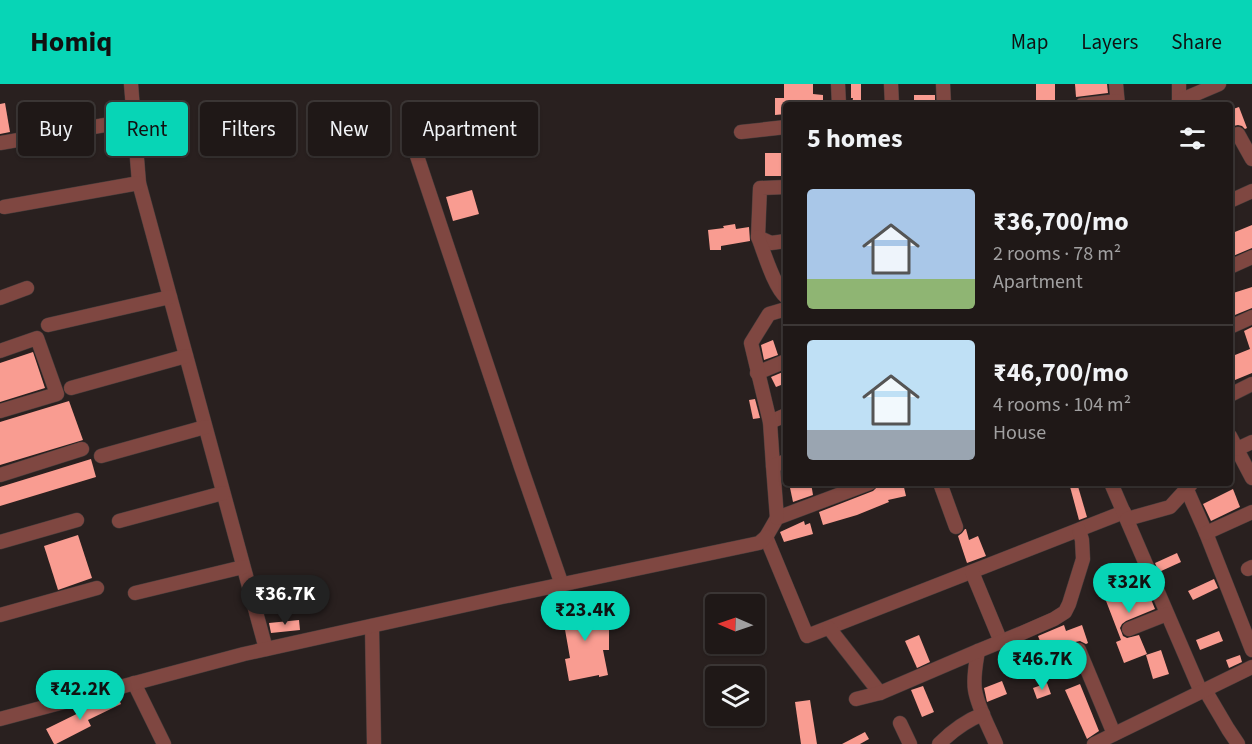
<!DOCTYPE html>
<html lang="en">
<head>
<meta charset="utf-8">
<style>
  :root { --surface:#1f1817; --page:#2c2524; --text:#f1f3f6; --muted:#a1a0a1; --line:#3c3736; --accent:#07d5b6 }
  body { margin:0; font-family:"Source Sans 3",sans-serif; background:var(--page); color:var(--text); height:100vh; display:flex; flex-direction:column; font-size:22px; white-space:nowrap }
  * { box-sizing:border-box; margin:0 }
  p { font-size:20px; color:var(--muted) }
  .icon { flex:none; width:33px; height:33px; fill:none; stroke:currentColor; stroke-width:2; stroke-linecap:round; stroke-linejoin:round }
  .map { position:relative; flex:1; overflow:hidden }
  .details { position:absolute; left:783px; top:18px; width:450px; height:384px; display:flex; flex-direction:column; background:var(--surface); border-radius:6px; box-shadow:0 2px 4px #0004,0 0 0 2px var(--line) }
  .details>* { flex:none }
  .top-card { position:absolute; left:18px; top:18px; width:570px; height:54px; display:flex; gap:12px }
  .needle { width:39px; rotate:272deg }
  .controls { position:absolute; left:705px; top:510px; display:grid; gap:12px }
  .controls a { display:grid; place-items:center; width:60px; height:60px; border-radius:6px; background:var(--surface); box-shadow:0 2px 4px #0004,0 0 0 2px var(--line); font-size:30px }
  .price { position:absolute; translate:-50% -51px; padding:0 14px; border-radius:21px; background:var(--accent); color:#111; font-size:20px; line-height:39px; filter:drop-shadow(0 2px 3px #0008) }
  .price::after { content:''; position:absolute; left:50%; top:36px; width:18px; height:14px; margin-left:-9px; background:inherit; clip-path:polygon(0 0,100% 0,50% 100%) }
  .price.on { background:#222; color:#fff }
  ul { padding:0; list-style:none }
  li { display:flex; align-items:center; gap:18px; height:150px; padding:0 24px }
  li+li { border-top:2px solid var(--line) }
  li span { display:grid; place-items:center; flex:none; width:168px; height:120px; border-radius:6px; color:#555 }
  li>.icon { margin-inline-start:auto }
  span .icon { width:72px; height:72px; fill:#fffc; stroke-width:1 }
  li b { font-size:26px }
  h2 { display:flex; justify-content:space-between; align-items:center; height:72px; padding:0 24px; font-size:26px }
  .pill { padding:0 21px; border-radius:6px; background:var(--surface); box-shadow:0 2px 4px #0004,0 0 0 2px var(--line); font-size:21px; line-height:54px }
  .pill.on { background:var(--accent); color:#111 }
  header { display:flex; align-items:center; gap:36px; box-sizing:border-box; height:84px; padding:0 30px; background:var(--accent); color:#111 }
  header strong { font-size:28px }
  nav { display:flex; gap:33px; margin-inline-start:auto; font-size:21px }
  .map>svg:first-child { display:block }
  .building { fill:#f99c91 }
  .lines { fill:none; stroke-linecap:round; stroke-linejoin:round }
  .minor-casing { stroke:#453c3b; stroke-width:15 }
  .minor { stroke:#7f4741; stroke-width:14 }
</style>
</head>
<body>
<header>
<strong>Homiq</strong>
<nav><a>Map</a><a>Layers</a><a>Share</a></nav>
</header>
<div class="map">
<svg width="1252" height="660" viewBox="0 0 1252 660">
  <rect width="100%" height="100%" fill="#29201f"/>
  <g class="building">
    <polygon points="784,0 813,0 813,10 823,11 823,21 786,21 786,30 775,31 775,14 784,14"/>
    <polygon points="851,0 861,0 861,21 852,21 853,14 851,14"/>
    <rect x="1036" y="0" width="19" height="16"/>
    <polygon points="1075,0 1107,0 1108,9 1076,13"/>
    <rect x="914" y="11" width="21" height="10"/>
    <polygon points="5,19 10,48 0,50 0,20"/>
    <polygon points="1239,23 1247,44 1245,45 1242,42 1238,41 1233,42 1230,46 1230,26"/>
    <rect x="765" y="69" width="20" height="23"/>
    <polygon points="472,106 479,130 453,137 446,113"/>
    <polygon points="735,140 736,145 749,143 750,157 721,162 721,166 710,166 708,146 724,144 723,142"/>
    <polygon points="1252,141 1252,164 1233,172 1230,164 1230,150"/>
    <polygon points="1252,203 1252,224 1230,233 1230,210"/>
    <polygon points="1252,243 1252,289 1235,296 1230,285 1230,273 1250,265 1244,247"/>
    <polygon points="773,256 778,271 764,276 761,261"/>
    <polygon points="33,268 45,304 0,318 0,279"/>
    <polygon points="783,288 786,299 776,303 771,293"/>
    <polygon points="755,315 760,334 753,335 749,316"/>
    <polygon points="69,317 83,356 0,381 0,338"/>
    <polygon points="91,375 96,393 0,422 0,403"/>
    <polygon points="789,399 811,399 813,411 793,418"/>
    <polygon points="886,399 903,399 906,412 888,416 889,418 857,431 823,441 819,428 873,407 878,402"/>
    <polygon points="1069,399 1077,399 1087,433 1079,436"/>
    <polygon points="1233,405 1240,423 1211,437 1203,420"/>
    <polygon points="804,437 805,441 810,439 813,450 784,458 780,448"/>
    <polygon points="965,445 966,445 969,456 978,452 986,472 967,479 958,452 962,449"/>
    <polygon points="78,451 92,494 58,506 44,462"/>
    <polygon points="1177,469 1181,478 1159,488 1155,479"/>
    <polygon points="1141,491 1155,525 1126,537 1122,540 1120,544 1123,552 1127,554 1139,551 1147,570 1124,579 1116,558 1121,556 1103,509 1128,500 1127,496"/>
    <polygon points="1214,495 1218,504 1193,516 1188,507"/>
    <polygon points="590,518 595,540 609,540 609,566 603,566 608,591 599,593 599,591 569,597 565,575 570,574 561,523"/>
    <polygon points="299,536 300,546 271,549 269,539"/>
    <polygon points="1064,541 1066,547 1082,541 1088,559 1086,560 1080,557 1075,558 1072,561 1070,566 1063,569 1067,581 1051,586 1038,552"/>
    <polygon points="1219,547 1223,557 1200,566 1196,556"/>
    <polygon points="919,551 930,578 917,584 905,557"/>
    <polygon points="1161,566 1169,590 1153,595 1146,571"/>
    <polygon points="1240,571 1242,578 1229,584 1226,576"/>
    <polygon points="1002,597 1007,610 987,618 984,604"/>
    <polygon points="1047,599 1051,610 1037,615 1033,604"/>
    <polygon points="1080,600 1099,647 1087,655 1065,606"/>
    <polygon points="923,602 934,628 922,633 911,606"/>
    <polygon points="118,613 121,620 88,636 91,642 56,660 54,660 46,645 103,617"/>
    <polygon points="810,616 817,660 801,660 795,618"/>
    <polygon points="865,648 869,655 860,660 842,660"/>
  </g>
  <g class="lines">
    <defs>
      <g id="minor">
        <polyline points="131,0 139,99 266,565"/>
        <polyline points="838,0 839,21"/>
        <polyline points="891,0 892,21"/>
        <polyline points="943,0 944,21"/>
        <polyline points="1116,0 1118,21"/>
        <polyline points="1179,0 1179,21"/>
        <polyline points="1179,17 1219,0"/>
        <polyline points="1082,21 1117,17"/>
        <polyline points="741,48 786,43"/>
        <polyline points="1238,50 1252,75"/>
        <polyline points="0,59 134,36"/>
        <polyline points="416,69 521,383 562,501"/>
        <polyline points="786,103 760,104 758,153 771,159 786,157"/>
        <polyline points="1230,117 1252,107"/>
        <polyline points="4,123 139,99"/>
        <path d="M758 153C764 168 774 203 786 213"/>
        <polyline points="1230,183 1252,173"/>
        <polyline points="0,214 27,204"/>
        <polyline points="48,241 170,213"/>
        <polyline points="1230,243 1252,233"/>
        <polyline points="0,267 37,254 57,310 0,327"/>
        <polyline points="757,289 786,277"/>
        <polyline points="71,304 186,272"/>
        <polyline points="1230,311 1252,300"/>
        <polyline points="770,338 786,331"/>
        <polyline points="1230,352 1252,394"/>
        <polyline points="1237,365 1252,358"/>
        <polyline points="101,372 205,343"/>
        <polyline points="773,382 770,338 751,259 769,230 786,225"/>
        <polyline points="0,391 82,365"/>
        <polyline points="870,399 777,434 766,453 807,552 1124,428"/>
        <polyline points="940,399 956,443"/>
        <polyline points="1111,399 1201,608"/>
        <polyline points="1184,399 1206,449 1252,566"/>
        <polyline points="777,434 773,382 786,377"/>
        <polyline points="1127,435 1170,423 1191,400"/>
        <polyline points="119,437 223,409"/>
        <polyline points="1206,449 1252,428"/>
        <polyline points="0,458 77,436"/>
        <polyline points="1248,485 1252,483"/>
        <polyline points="972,488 1001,558"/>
        <polyline points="135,509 243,483"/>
        <polyline points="0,531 97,504"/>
        <polyline points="372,542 374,660"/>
        <polyline points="829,544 880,609"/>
        <polyline points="1129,545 1167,530"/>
        <polyline points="1079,566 1114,650"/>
        <path d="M978 567C976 579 973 593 975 606 978 624 989 643 996 660"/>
        <polyline points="134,599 164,660"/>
        <polyline points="1205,606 1228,645 1238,660"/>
        <polyline points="856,615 880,609 978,567 1022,549 1054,535 1065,528 1069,520 1083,475 1082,456 1079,446"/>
        <polyline points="0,635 244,570 502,513 759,459 766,453"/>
        <polyline points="900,639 910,660"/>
        <path d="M939 660C952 647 965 637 983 630"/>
        <polyline points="1094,660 1252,583"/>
      </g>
    </defs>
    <use href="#minor" class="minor-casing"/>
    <use href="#minor" class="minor"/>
  </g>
</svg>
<div class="controls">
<a><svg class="needle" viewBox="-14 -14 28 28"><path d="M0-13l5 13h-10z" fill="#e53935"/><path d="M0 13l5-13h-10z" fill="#a1a0a1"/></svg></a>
<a><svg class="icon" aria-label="layers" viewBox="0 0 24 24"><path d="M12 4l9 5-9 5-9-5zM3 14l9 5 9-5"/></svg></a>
</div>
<b class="price" style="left:1129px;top:530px">₹32K</b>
<b class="price on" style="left:285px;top:542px">₹36.7K</b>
<b class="price" style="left:585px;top:558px">₹23.4K</b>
<b class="price" style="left:1042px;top:607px">₹46.7K</b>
<b class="price" style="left:80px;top:637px">₹42.2K</b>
<div class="top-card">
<a class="pill">Buy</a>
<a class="pill on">Rent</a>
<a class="pill">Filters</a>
<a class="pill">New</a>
<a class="pill">Apartment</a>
</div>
<section class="details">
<h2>5 homes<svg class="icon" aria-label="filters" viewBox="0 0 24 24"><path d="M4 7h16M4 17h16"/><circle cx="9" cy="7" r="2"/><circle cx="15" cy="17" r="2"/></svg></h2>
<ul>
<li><span style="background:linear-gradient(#a9c7e8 75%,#8fb573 0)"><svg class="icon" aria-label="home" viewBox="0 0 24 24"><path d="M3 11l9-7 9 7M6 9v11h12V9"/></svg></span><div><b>₹36,700/mo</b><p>2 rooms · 78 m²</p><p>Apartment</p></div></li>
<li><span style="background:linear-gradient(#bfe0f5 75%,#9aa5b1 0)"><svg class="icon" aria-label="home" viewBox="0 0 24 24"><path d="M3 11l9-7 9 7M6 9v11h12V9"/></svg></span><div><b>₹46,700/mo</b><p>4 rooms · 104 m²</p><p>House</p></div></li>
</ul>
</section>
</div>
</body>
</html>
